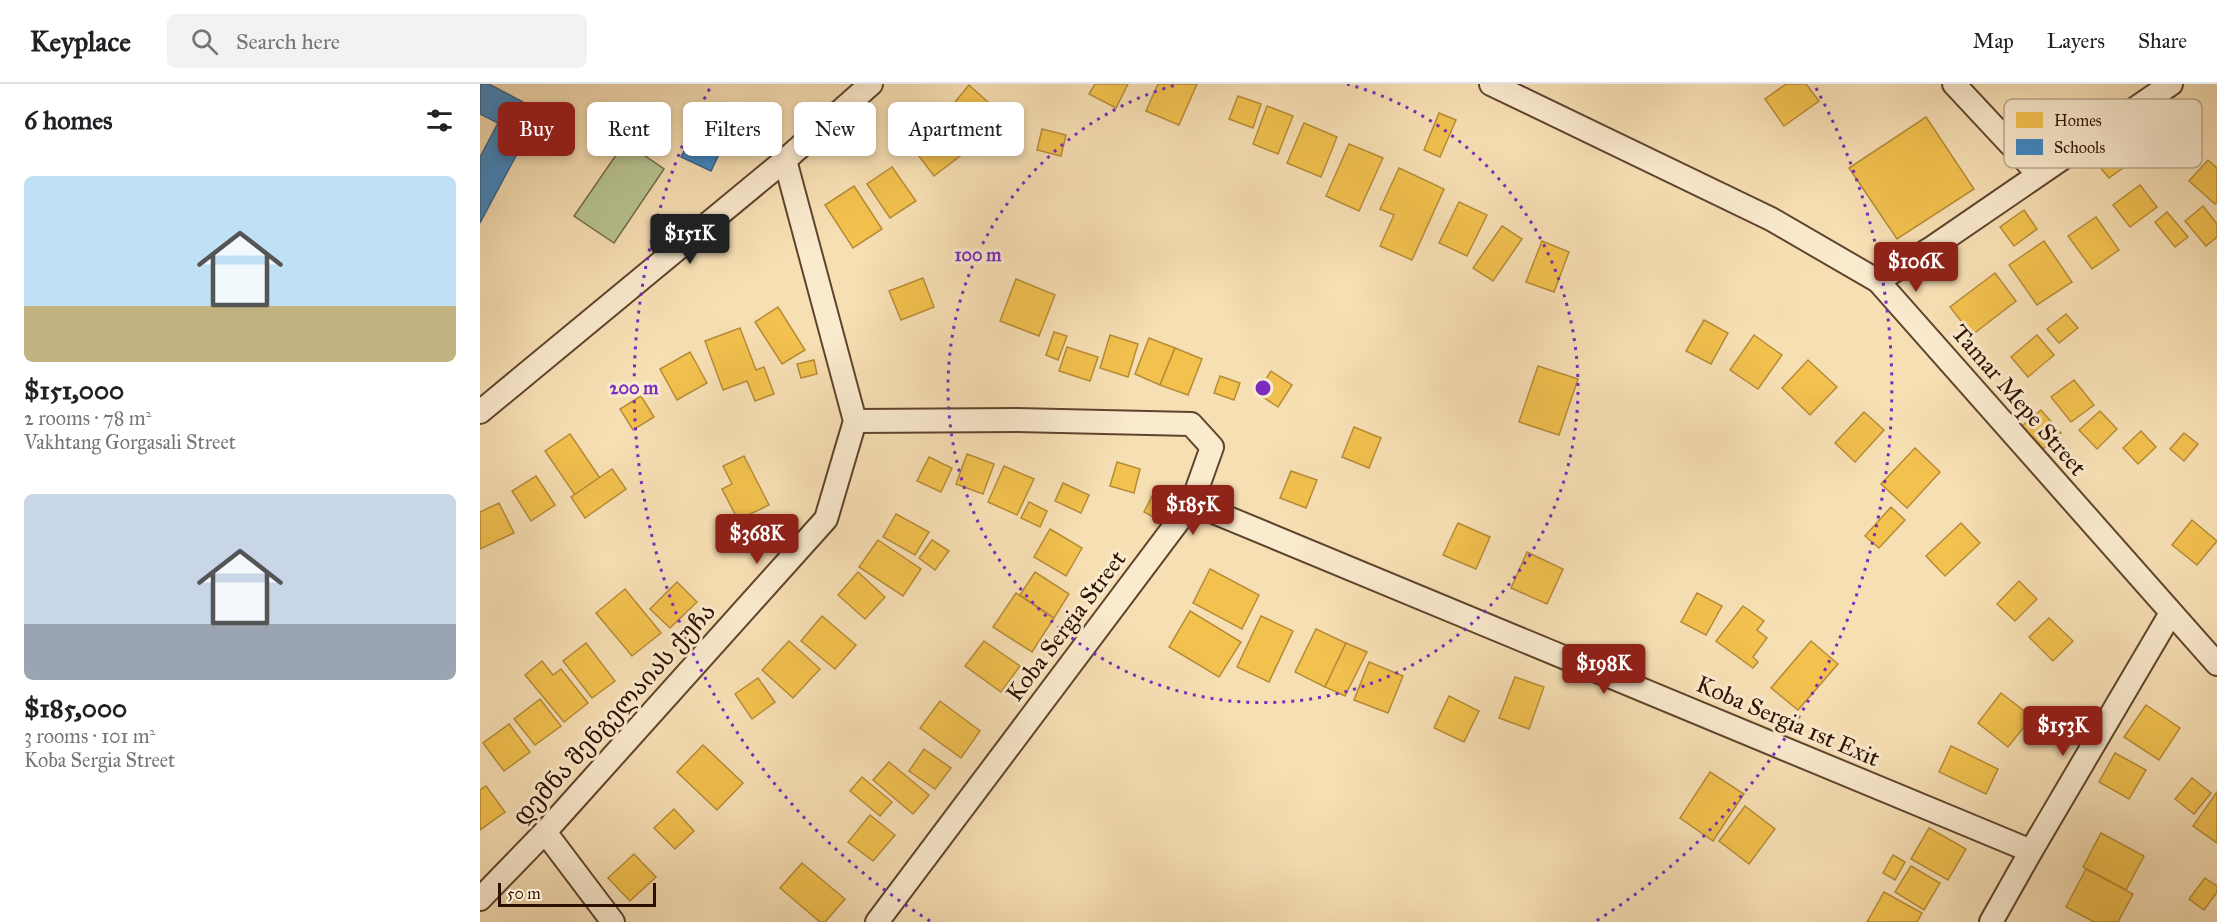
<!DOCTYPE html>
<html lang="en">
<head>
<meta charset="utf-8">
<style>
  :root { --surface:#fff; --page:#f2f2f2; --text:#202124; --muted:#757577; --line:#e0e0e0; --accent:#8f2418 }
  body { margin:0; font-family:"IM FELL Great Primer","Noto Serif Georgian",serif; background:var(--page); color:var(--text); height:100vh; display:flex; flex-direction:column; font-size:22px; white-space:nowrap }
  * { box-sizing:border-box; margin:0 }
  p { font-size:20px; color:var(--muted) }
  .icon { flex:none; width:33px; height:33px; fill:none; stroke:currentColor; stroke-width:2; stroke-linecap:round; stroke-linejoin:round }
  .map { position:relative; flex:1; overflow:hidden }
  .side { display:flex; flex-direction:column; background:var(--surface); width:480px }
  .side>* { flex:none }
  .banner { position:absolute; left:18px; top:18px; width:570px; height:54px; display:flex; gap:12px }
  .scale { position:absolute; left:18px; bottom:15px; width:158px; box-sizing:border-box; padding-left:6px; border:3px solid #2c1100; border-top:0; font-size:16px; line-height:21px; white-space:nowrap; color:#2c1100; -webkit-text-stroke:4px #faeace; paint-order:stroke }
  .price { position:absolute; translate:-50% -51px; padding:0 14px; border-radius:6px; background:var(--accent); color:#fff; font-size:20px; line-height:39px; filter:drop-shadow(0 2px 3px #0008) }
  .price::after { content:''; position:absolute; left:50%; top:36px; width:18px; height:14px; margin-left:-9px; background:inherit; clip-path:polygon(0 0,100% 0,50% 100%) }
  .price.on { background:#222; color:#fff }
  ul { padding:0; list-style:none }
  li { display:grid; align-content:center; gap:12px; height:318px; padding:0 24px }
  li span { display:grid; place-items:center; height:186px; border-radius:9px; color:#555 }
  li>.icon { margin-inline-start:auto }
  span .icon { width:108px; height:108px; fill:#fffc; stroke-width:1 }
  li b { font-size:26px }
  h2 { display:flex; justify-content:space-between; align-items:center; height:72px; padding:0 24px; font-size:26px }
  .tag { padding:0 21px; border-radius:9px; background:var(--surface); box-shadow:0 3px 9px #0003; font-size:21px; line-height:54px }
  .tag.on { background:var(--accent); color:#fff }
  header { display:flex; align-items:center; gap:36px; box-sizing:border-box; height:84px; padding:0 30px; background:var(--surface); border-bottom:2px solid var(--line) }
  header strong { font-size:28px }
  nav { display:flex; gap:33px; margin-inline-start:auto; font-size:21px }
  .search { width:420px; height:54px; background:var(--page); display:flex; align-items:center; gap:15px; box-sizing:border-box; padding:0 21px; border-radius:9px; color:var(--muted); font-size:22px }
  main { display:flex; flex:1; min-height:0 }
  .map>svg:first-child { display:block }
  .green { fill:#b7c391; stroke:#726a48; stroke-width:1.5 }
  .homes { fill:#f2c14e; stroke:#b78c37; stroke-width:1.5 }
  .schools { fill:#3f88c5; stroke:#39648a; stroke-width:1.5 }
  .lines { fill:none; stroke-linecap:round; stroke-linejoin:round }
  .minor-casing { stroke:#5f442d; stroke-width:26 }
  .minor { stroke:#faeace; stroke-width:22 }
  .ring { fill:none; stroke:#7b2cbf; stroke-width:3; stroke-dasharray:3 6 }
  .labels { text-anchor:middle; stroke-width:6; stroke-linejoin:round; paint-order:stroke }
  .street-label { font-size:24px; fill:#2c1100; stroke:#faeace }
  .key { fill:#faeace; stroke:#bca990; stroke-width:1.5 }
  .key-label { font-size:16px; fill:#2c1100 }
  .centre { fill:#7b2cbf; stroke:#faeace; stroke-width:3 }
  .ring-label { font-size:18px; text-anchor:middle; font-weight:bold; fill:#7b2cbf; stroke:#faeace; stroke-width:6; stroke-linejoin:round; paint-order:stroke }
</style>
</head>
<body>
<header>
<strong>Keyplace</strong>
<div class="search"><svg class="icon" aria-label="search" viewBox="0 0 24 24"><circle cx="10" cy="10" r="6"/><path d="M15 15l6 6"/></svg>Search here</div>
<nav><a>Map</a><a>Layers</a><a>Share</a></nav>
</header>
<main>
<section class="side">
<h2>6 homes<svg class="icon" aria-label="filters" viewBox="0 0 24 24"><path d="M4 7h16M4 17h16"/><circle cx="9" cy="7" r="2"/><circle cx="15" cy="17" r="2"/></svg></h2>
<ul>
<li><span style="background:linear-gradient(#bfe0f5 70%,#c2b280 0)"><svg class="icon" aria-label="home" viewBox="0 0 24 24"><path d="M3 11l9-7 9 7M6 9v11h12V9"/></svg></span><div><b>$151,000</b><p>2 rooms · 78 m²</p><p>Vakhtang Gorgasali Street</p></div></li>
<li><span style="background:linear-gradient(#c9d6e8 70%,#9aa5b1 0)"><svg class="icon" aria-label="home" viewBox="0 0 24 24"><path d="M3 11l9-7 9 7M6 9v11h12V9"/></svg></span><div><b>$185,000</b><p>3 rooms · 101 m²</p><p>Koba Sergia Street</p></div></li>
</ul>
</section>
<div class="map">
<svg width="1737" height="838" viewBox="0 0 1737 838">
  <rect width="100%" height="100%" fill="#f7dfb4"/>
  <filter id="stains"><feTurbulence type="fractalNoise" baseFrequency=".00333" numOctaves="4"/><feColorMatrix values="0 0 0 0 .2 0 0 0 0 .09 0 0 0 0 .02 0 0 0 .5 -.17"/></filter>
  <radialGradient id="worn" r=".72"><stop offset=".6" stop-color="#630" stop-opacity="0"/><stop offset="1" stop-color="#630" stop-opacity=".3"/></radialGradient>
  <polygon class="green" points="145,58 184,85 134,159 94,132"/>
  <g class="homes">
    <polygon points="615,0 648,0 636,24 609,10"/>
    <polygon points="678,0 717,0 699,41 666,27"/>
    <polygon points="1306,0 1326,0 1339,17 1304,42 1285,15"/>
    <polygon points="489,1 518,27 500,48 471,23"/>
    <polygon points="758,12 781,20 773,44 749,35"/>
    <polygon points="787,22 813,32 798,70 773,60"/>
    <polygon points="959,29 976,36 960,73 944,66"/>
    <polygon points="1446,33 1494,105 1417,155 1369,84"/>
    <polygon points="454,39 480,72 454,92 429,59"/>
    <polygon points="824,39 857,53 841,93 807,79"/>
    <polygon points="562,45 586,51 581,72 557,66"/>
    <polygon points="869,60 903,74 879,127 846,112"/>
    <polygon points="1638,69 1647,81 1629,94 1620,83"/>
    <polygon points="1728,76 1737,84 1737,118 1735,120 1709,97"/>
    <polygon points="412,83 436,117 410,134 387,100"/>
    <polygon points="919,84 964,105 932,176 900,162 914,131 900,125"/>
    <polygon points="1660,101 1677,123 1650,143 1633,121"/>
    <polygon points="374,102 402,145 373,164 345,121"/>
    <polygon points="979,118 1007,131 987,172 959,159"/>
    <polygon points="1723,122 1737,140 1737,153 1726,162 1705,137"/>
    <polygon points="1544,126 1557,145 1534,162 1520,143"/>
    <polygon points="1687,128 1708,153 1695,163 1675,138"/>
    <polygon points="1616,133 1639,166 1612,185 1588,152"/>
    <polygon points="1022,142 1042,155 1013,197 993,184"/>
    <polygon points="1062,157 1089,168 1074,208 1046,198"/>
    <polygon points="1564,157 1592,198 1557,221 1529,181"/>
    <polygon points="1515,189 1536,217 1492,251 1470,223"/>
    <polygon points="443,194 454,223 421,236 409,207"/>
    <polygon points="536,195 575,211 559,252 520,237"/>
    <polygon points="298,223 325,266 302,280 275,238"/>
    <polygon points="1586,230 1598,244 1579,259 1567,245"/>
    <polygon points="1224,236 1248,249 1231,280 1206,267"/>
    <polygon points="260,244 276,286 284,283 294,310 275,317 267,297 243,306 225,257"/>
    <polygon points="574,248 587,252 578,276 566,271"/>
    <polygon points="630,251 658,260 648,293 620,284"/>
    <polygon points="1274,251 1302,271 1278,305 1250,286"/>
    <polygon points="1557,251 1574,271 1548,293 1531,273"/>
    <polygon points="669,254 695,264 680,301 655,290"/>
    <polygon points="587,263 618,273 610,297 579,287"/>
    <polygon points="695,264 722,275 708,311 680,301"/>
    <polygon points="210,268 227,299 197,316 180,285"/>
    <polygon points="334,276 337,290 321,294 317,280"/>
    <polygon points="1328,276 1357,303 1330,331 1302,304"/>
    <polygon points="1058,282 1098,295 1079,351 1039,338"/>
    <polygon points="791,287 812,301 798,323 777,309"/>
    <polygon points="740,292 760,299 754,316 734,309"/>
    <polygon points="1594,296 1614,321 1591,338 1571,313"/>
    <polygon points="161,312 174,333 153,346 140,325"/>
    <polygon points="1561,326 1581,349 1563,365 1542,342"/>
    <polygon points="1620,327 1637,345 1617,365 1599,346"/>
    <polygon points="1384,328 1404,346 1375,378 1355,359"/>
    <polygon points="874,343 901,354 889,384 862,373"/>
    <polygon points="1661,347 1676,363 1658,380 1643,364"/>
    <polygon points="1704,349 1718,360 1704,377 1690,365"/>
    <polygon points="90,350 120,394 95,411 65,367"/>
    <polygon points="1435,364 1460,388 1427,424 1401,400"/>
    <polygon points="487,370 514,380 503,410 476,400"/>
    <polygon points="264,372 289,421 258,436 242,405 252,400 243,382"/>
    <polygon points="449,373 472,384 461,408 437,397"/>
    <polygon points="637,378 660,385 654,409 630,402"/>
    <polygon points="524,382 554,395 537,431 508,418"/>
    <polygon points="132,385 146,405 105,434 91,413"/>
    <polygon points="811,387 837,396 826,424 800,414"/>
    <polygon points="56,392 75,421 51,437 32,407"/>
    <polygon points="583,399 609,411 601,429 575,417"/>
    <polygon points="672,412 687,419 679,436 664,428"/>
    <polygon points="549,418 567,427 560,443 541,434"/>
    <polygon points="19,419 34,449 0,465 0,428"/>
    <polygon points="1411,423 1425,436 1399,464 1385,452"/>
    <polygon points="416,430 449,448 435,471 403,453"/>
    <polygon points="1712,436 1737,457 1717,481 1692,461"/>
    <polygon points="978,439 1010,453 996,485 963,471"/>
    <polygon points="1481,439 1500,459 1465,492 1446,472"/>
    <polygon points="570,445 602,464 586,492 554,473"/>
    <polygon points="398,456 441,485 423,512 379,483"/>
    <polygon points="452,456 469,467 455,486 439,474"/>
    <polygon points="1047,468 1083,485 1067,520 1031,504"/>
    <polygon points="730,485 779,511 762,545 713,519"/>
    <polygon points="378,488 405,513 385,535 358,511"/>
    <polygon points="555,488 589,510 574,534 540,511"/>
    <polygon points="1539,497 1557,515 1535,537 1517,520"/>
    <polygon points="197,498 217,518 190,544 170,525"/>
    <polygon points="145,505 181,549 152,572 116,529"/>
    <polygon points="536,509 574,534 552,568 513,543"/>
    <polygon points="1217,509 1242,522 1226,551 1201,538"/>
    <polygon points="1263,522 1284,537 1277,546 1287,554 1273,573 1278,578 1273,584 1236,557"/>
    <polygon points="710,527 761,558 739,593 689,563"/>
    <polygon points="342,532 376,561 355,585 321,557"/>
    <polygon points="781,532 813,547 789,598 757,583"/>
    <polygon points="1569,534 1593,557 1573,577 1549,553"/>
    <polygon points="836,545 866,559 845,603 815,588"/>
    <polygon points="309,557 340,585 313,614 282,586"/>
    <polygon points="504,557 540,582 521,608 485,582"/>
    <polygon points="1331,557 1358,580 1318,626 1291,604"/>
    <polygon points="106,559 135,597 112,614 83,577"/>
    <polygon points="866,559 887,568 865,612 845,603"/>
    <polygon points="62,577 73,591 81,585 108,619 84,638 45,591"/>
    <polygon points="889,578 923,592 908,629 874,616"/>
    <polygon points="1035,593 1064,603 1049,645 1019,634"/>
    <polygon points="278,594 295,618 272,635 255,610"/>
    <polygon points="1521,609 1552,633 1528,663 1498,639"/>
    <polygon points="969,612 999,627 984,658 954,644"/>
    <polygon points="60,615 81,642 55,661 34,635"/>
    <polygon points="460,617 500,647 481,674 440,644"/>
    <polygon points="1666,621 1700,644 1679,676 1644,653"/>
    <polygon points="29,640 50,668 24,687 3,659"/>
    <polygon points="223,661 263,699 237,726 197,688"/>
    <polygon points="1471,662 1518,685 1506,710 1459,688"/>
    <polygon points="444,665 471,684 455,705 429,687"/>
    <polygon points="1635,669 1666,686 1649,715 1619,698"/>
    <polygon points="409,678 449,711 433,730 393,696"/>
    <polygon points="1230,688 1264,710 1233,757 1200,734"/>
    <polygon points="382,693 412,718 400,732 370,707"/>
    <polygon points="1712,694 1731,709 1714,730 1695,715"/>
    <polygon points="6,702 25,728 0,746 0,706"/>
    <polygon points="1737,708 1737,759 1713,742"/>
    <polygon points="1265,722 1295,745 1269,780 1239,757"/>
    <polygon points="194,725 214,747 195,765 174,744"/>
    <polygon points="390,731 415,751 393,777 368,758"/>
    <polygon points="1449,744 1486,765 1468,796 1431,775"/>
    <polygon points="1621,749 1664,772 1646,806 1603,783"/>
    <polygon points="154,770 176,793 150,817 128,794"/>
    <polygon points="1413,771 1425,778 1415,796 1403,789"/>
    <polygon points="322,779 365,815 345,838 340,838 300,804"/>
    <polygon points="1431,782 1460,799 1444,826 1415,808"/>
    <polygon points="1606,785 1653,810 1638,838 1614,838 1586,823"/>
    <polygon points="1725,794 1737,802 1737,808 1724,826 1709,815"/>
    <polygon points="1404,808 1442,829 1437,838 1387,838"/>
  </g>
  <g class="schools">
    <polygon points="0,0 9,0 60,27 0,139 0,73 18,39 0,30"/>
    <polygon points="211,54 240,68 231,87 201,73"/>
  </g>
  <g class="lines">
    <defs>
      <g id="minor">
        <polyline points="1011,0 1291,135 1398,197 1737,580"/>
        <polyline points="1474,0 1558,90"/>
        <polyline points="1398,197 1453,163 1691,0"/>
        <polyline points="0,328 305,76 391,0"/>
        <polyline points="375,337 537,336 711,340 732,363 712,419 397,838"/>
        <polyline points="712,419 1551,767"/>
        <polyline points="65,748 133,838"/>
        <polyline points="0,815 65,748 346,435 375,337 305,76"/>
        <polyline points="1511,838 1551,767 1691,529"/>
      </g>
    </defs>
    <use href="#minor" class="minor-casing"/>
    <use href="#minor" class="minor"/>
  </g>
  <g class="ring">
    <path d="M867 0A315 315 0 1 1 699 0"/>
    <path d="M450 837A629 629 0 0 1 230 4M1336 4A629 629 0 0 1 1116 837"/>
  </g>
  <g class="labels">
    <g class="street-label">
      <text transform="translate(1539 316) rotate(49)" y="8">Tamar Mepe Street</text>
      <text transform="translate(586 542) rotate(-53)" y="8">Koba Sergia Street</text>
      <text transform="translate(134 630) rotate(-48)" y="8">დემნა შენგელაიას ქუჩა</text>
      <text transform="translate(1308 637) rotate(23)" y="8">Koba Sergia 1st Exit</text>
    </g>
  </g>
  <rect x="1524" y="15" width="198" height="69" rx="9" class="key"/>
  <rect x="1536" y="28" width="27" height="16" fill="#f2c14e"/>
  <rect x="1536" y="55" width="27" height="16" fill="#3f88c5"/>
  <g class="key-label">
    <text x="1574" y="42">Homes</text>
    <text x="1574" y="69">Schools</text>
  </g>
  <circle cx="783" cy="304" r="9" class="centre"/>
  <g class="ring-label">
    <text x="498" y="177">100 m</text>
    <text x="154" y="310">200 m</text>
  </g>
  <rect width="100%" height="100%" filter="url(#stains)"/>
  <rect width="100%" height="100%" fill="url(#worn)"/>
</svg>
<div class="scale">50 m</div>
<b class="price on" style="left:210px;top:181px">$151K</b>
<b class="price" style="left:1436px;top:209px">$106K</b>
<b class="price" style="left:713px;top:452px">$185K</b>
<b class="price" style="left:277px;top:481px">$368K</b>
<b class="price" style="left:1124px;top:611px">$198K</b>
<b class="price" style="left:1583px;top:673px">$153K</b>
<div class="banner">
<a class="tag on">Buy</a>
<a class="tag">Rent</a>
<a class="tag">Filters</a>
<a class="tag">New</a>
<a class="tag">Apartment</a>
</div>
</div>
</main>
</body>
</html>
